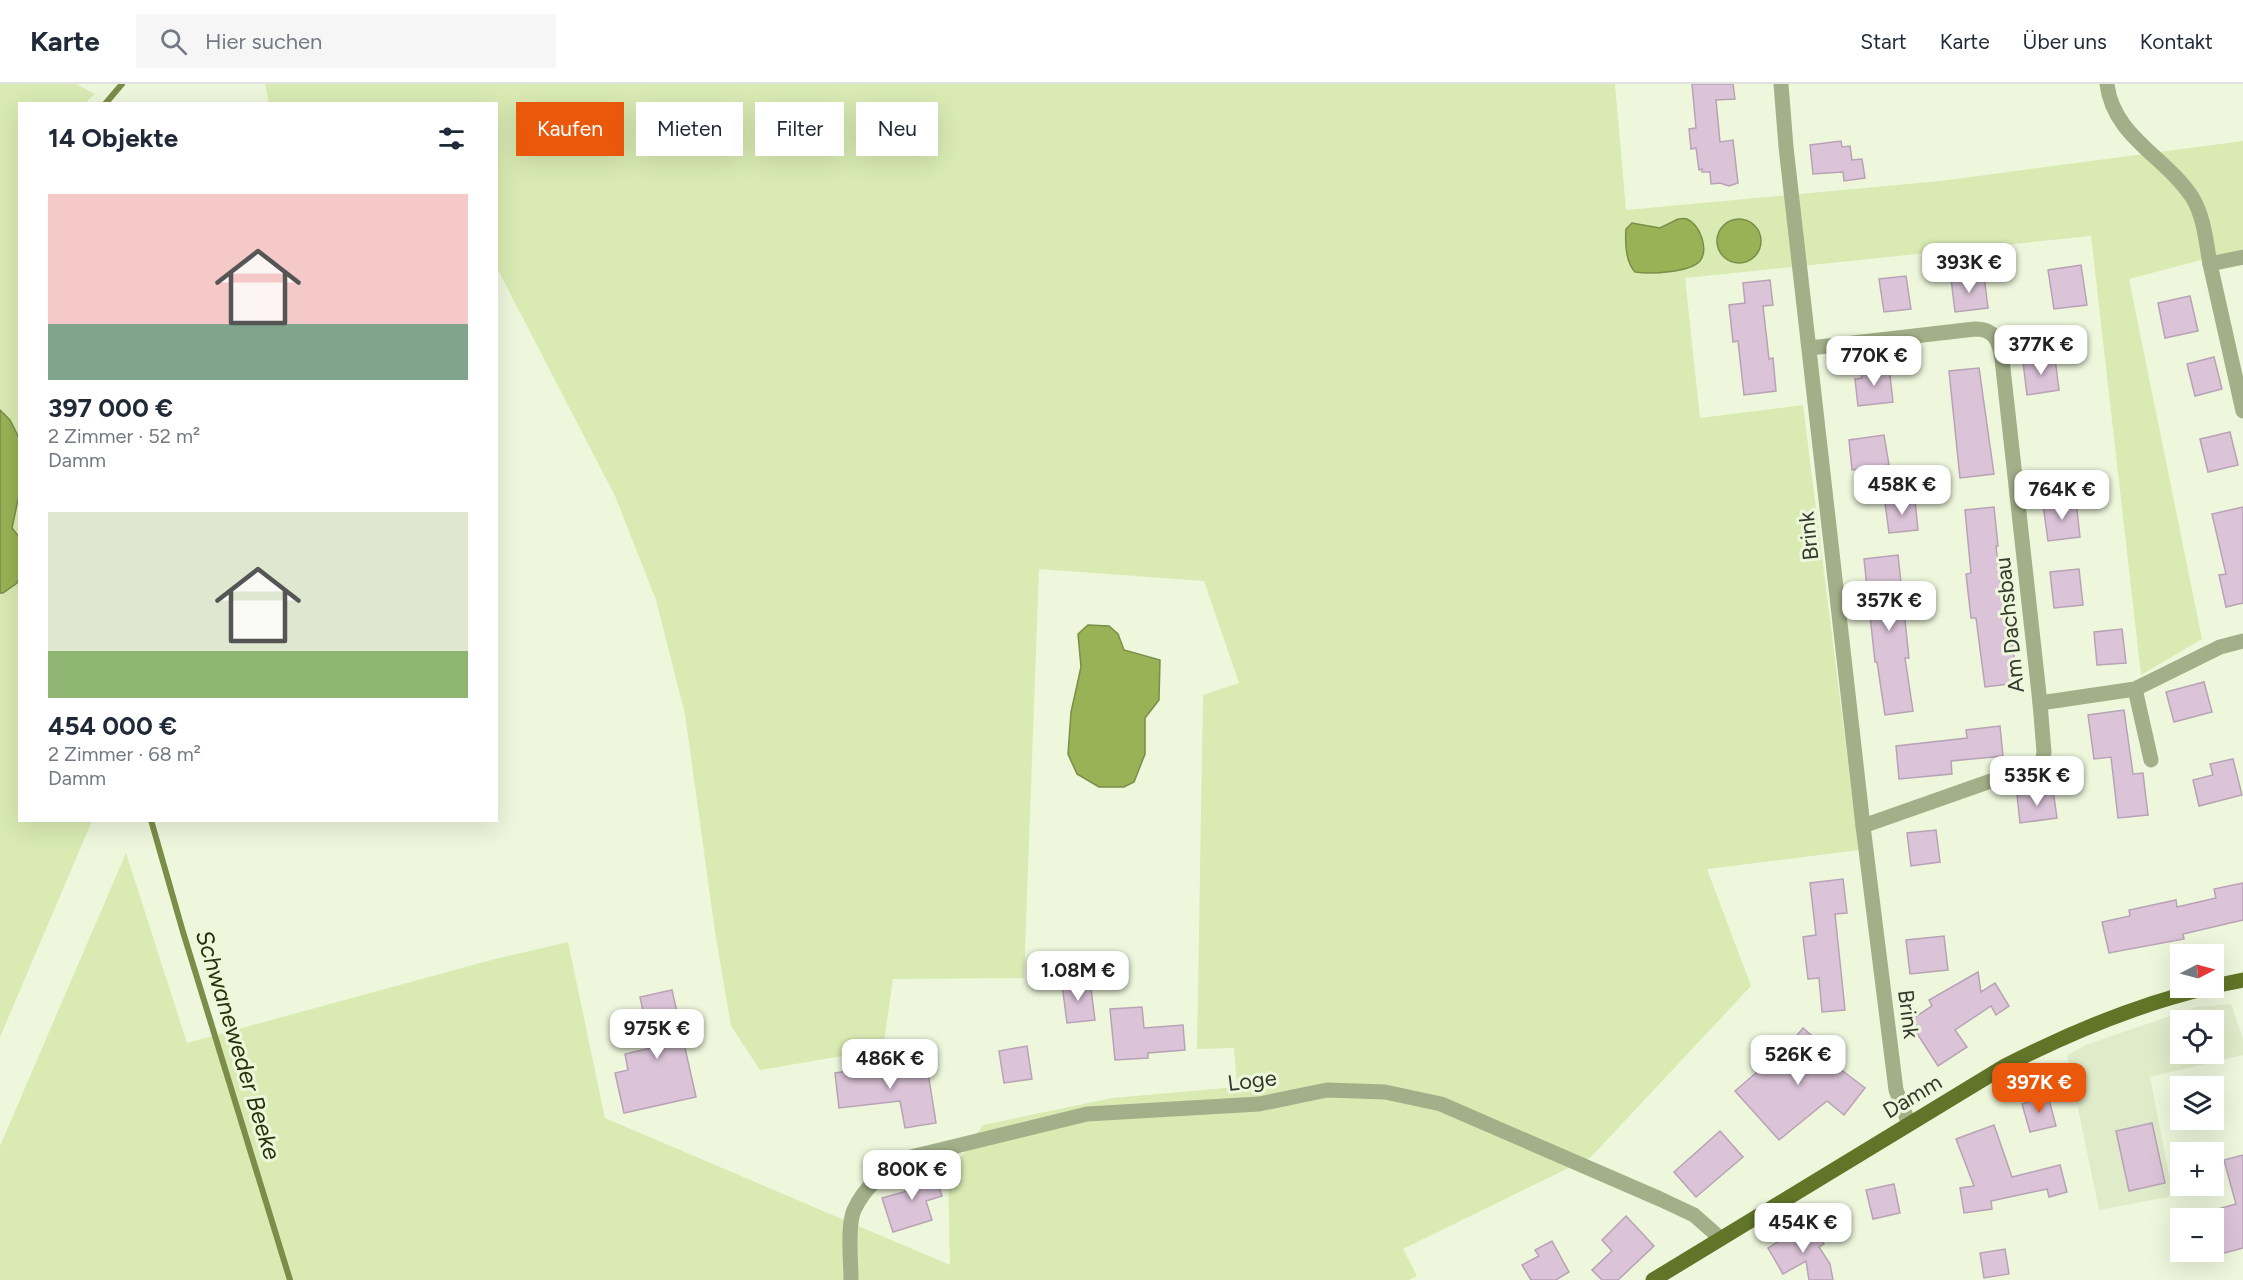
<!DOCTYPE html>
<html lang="de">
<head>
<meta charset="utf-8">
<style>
  :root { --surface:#fff; --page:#f6f6f7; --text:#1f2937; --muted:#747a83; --line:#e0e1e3; --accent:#ea580c }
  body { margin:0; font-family:Figtree,sans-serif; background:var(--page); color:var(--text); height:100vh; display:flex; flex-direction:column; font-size:22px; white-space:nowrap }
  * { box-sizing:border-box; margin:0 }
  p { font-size:20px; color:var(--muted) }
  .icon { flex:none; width:33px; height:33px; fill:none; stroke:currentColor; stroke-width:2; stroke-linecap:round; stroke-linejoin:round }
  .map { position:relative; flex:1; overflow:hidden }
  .panel { position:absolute; left:18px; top:18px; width:480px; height:720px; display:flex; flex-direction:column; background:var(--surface); border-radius:0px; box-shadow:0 6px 24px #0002 }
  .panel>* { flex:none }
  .hud { position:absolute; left:516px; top:18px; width:570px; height:54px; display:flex; gap:12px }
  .needle { width:39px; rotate:84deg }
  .tools { position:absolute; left:2170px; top:860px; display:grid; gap:12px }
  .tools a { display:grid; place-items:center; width:54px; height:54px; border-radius:0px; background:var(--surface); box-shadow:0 6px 24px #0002; font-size:30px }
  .price { position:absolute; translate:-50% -51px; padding:0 14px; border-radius:12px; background:#fff; color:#222; font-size:20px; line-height:39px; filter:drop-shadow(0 2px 3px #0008) }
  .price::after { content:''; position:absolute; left:50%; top:36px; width:18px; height:14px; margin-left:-9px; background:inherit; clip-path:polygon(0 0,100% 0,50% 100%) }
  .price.on { background:var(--accent); color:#fff }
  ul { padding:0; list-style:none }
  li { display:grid; align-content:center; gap:12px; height:318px; padding:0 30px }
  li span { display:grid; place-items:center; height:186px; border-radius:0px; color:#555 }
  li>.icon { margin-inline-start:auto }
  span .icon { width:108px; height:108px; fill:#fffc; stroke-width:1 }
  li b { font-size:26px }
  h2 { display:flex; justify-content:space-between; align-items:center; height:72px; padding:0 30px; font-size:26px }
  .pill { padding:0 21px; border-radius:0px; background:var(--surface); box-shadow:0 6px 24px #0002; font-size:21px; line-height:54px }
  .pill.on { background:var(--accent); color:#fff }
  header { display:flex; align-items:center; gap:36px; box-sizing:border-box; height:84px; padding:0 30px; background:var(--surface); border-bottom:2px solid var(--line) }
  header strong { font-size:28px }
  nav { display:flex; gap:33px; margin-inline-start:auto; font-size:21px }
  .search { width:420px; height:54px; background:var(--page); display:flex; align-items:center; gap:15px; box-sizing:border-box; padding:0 21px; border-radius:0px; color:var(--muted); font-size:22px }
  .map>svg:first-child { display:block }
  .built { fill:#e0ebca; fill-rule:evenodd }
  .green { fill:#d9ebb3 }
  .water { fill:#98b255; stroke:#7a8d49; stroke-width:1.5 }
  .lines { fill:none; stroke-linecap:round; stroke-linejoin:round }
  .stream { stroke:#7a8d49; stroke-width:6 }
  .building { fill:#dbc4d8; stroke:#b8a2b6; stroke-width:1.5 }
  .minor { stroke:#a2af88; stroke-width:15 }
  .major { stroke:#617528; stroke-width:15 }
  .labels { text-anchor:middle; stroke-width:6; stroke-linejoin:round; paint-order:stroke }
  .street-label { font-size:22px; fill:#34382d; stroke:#eef7dc }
  .water-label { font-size:24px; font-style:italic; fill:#28320a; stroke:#eef7dc }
</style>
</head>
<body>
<header>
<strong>Karte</strong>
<div class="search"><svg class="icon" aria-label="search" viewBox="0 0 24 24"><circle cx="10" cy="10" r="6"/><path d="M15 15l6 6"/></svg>Hier suchen</div>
<nav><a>Start</a><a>Karte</a><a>Über uns</a><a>Kontakt</a></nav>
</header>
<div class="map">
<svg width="2243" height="1196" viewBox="0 0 2243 1196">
  <rect width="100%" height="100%" fill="#eef7dc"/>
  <path class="built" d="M2231 920 2243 955V971L2150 993 2173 1112 2099 1126 2067 971 2088 960 2197 923ZM2181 936H2214V969H2181Z"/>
  <g class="green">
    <polygon points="0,0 76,0 95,10 88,16 87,19 20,20 20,736 92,737 0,953"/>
    <polygon points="265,0 1615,0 1626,126 1940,97 2243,57 2243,165 2129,195 2202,555 2141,591 2091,152 1685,194 1700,334 1803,321 1859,766 1707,785 1751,902 1591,1073 1403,1165 1417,1192 1409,1196 0,1196 0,1062 126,769 187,959 495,875 568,858 605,1034 950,1181 948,1092 983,1041 1112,1014 1237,1003 1234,964 1197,965 1203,611 1239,599 1204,497 1039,485 1024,894 893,895 883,965 760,986 731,942 715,848 685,630 656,516 615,412 497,184 496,20 269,19"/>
  </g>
  <g class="water">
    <path d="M1678 135C1681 135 1684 134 1687 135 1700 141 1709 165 1700 177 1689 189 1650 190 1635 188 1625 177 1625 159 1626 145L1632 139 1660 144Z"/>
    <circle cx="1739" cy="157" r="22"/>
    <polygon points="0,326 10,336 19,354 19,411 12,444 19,453 19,494 17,499 3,509 0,509"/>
    <polygon points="1088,541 1109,542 1118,550 1124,566 1160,576 1159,616 1145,634 1145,670 1134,698 1124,703 1099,703 1077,690 1068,670 1071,628 1081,583 1078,550"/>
  </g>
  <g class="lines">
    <g class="stream">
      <polyline points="105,20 122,0"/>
      <polyline points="151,736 183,848 290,1196"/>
    </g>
  </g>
  <g class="building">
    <polygon points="1692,0 1733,0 1735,15 1716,16 1720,58 1733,56 1738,99 1729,102 1720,99 1711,100 1710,88 1702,88 1702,85 1699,86 1696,64 1691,65 1689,45 1696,44"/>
    <polygon points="1841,57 1842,63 1850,62 1852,76 1862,75 1865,94 1844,97 1843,88 1813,90 1810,61"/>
    <polygon points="2081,181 2087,221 2054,225 2048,186"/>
    <polygon points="1906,192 1911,225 1884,228 1879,195"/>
    <polygon points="1984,192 1988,224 1955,228 1951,195"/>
    <polygon points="1770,196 1773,221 1763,222 1769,275 1773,274 1776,307 1744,311 1738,257 1733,258 1729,221 1745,219 1743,199"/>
    <polygon points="2190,212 2198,247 2165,254 2158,219"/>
    <polygon points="2214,273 2222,305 2195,312 2187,280"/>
    <polygon points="2055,274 2059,306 2027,311 2023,278"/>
    <polygon points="1889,282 1893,318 1858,322 1855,295 1862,294 1861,285"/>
    <polygon points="1979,284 1994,390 1960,394 1949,287"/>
    <polygon points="2230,348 2238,381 2208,388 2200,355"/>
    <polygon points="1884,351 1889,381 1852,386 1849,356"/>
    <polygon points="1915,416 1918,446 1889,449 1885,419"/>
    <polygon points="2076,417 2080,453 2048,457 2043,421"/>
    <polygon points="1994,423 1998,462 1996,462 2007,557 2012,556 2017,599 1985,603 1976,534 1971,534 1966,490 1971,489 1965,426"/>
    <polygon points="2243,423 2243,519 2226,523 2219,491 2226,490 2212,430"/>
    <polygon points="1898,471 1909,574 1905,574 1913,627 1885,631 1877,578 1875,578 1864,475"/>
    <polygon points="2079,485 2083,521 2054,524 2050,488"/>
    <polygon points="2122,545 2126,579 2097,581 2094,548"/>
    <polygon points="2204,598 2212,628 2174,638 2166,608"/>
    <polygon points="2124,626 2133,690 2143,689 2148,731 2118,734 2111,673 2094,675 2088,631"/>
    <polygon points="2000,642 2003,672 1951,677 1952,690 1899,695 1896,662 1967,654 1966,646"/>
    <polygon points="2233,675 2242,711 2199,722 2193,696 2213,691 2210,680"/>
    <polygon points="2053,706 2057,734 2020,739 2017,711"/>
    <polygon points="1936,746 1940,778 1911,782 1907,749"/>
    <polygon points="1843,795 1847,829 1835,830 1845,926 1822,928 1819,894 1808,895 1803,853 1816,851 1810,799"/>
    <polygon points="2243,799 2243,836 2183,850 2184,855 2109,869 2102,838 2130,832 2129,826 2176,816 2177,823 2216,814 2214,805"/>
    <polygon points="1944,852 1948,886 1910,890 1906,856"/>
    <polygon points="1978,888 1981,908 1995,899 2009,922 1996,931 1991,922 1955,946 1967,963 1938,982 1909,937 1932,922 1929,916"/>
    <polygon points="1090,897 1095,936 1067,939 1062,900"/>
    <polygon points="672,906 696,1013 624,1029 615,989 628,986 625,970 651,964 640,913"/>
    <polygon points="1142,923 1144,944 1183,941 1185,966 1148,969 1148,974 1115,976 1110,925"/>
    <polygon points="1803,944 1830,967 1824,973 1865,1004 1844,1031 1827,1017 1779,1056 1735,1007 1764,982 1768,986"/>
    <polygon points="1027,962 1032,995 1004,999 999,967"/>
    <polygon points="926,976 936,1039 905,1044 900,1017 839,1024 835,989"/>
    <polygon points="2048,1012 2056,1042 2030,1048 2022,1020"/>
    <polygon points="2152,1039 2165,1099 2129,1107 2116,1047"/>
    <polygon points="1994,1041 2012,1093 2060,1081 2067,1108 2049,1113 2047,1105 1991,1117 1992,1125 1964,1129 1960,1104 1974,1102 1956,1055"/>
    <polygon points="1720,1047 1743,1073 1696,1113 1674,1088"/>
    <polygon points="2243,1071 2243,1164 2220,1170 2214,1152 2214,1134 2209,1134 2207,1128 2236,1120 2224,1076"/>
    <polygon points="916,1082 920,1096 935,1091 942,1112 926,1117 932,1136 893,1148 882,1114 907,1107 901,1089"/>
    <polygon points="1894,1100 1900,1129 1873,1135 1866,1106"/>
    <polygon points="1626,1132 1654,1162 1618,1196 1602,1196 1592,1186 1612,1167 1602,1156"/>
    <polygon points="1811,1138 1824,1160 1819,1163 1830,1180 1833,1196 1809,1196 1806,1177 1783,1190 1768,1164"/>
    <polygon points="1552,1157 1569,1188 1556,1196 1531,1196 1522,1181 1539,1172 1535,1166"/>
    <polygon points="2005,1165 2009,1190 1984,1194 1980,1169"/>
  </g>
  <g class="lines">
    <g class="minor">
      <polyline points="1781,0 1786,63 1863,742 1896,1006 1909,1040"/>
      <path d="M2107 0C2113 52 2165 72 2192 113 2204 132 2206 158 2210 180"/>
      <polyline points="2243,173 2210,180 2243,327"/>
      <path d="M1810 264 1975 245C1995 245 1999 257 2002 275L2040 619"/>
      <polyline points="2135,605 2151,676"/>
      <polyline points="1863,742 2042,679 2044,668 2040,619 2135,605 2220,563 2243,557"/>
      <path d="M851 1196C851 1178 847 1142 854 1126 864 1104 886 1084 907 1074L1087 1030 1259 1020 1327 1006 1385 1008 1441 1020 1660 1115 1694 1131 1720 1154"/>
    </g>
    <g class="major">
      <polyline points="2214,902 2243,896"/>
      <path d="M1653 1196 2005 982C2071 948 2138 920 2211 903"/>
    </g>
  </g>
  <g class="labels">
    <g class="street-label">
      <text transform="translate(1808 452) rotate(-96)" y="8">Brink</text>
      <text transform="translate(2009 541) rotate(-96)" y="8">Am Dachsbau</text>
      <text transform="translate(1909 930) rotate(83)" y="8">Brink</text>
      <text transform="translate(1252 996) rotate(-7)" y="8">Loge</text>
      <text transform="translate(1912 1012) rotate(-31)" y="8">Damm</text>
    </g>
    <g class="water-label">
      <text transform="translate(238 961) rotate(73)" y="8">Schwaneweder Beeke</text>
    </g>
  </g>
</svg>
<div class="tools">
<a><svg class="needle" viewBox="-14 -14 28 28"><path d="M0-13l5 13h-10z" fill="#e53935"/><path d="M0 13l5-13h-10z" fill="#747a83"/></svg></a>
<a><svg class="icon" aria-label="locate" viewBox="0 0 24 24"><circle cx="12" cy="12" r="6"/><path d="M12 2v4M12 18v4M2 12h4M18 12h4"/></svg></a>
<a><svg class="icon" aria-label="layers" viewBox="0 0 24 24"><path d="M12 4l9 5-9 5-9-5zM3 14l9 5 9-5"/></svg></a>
<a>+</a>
<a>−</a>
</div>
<b class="price" style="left:1969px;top:210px">393K €</b>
<b class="price" style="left:2041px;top:292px">377K €</b>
<b class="price" style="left:1874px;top:303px">770K €</b>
<b class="price" style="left:1902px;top:432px">458K €</b>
<b class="price" style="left:2062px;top:437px">764K €</b>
<b class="price" style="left:1889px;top:548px">357K €</b>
<b class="price" style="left:2037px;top:723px">535K €</b>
<b class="price" style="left:1078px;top:918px">1.08M €</b>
<b class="price" style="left:657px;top:976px">975K €</b>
<b class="price" style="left:1798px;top:1002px">526K €</b>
<b class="price" style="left:890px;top:1006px">486K €</b>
<b class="price on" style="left:2039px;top:1030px">397K €</b>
<b class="price" style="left:912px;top:1117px">800K €</b>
<b class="price" style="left:1803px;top:1170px">454K €</b>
<div class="hud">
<a class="pill on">Kaufen</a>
<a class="pill">Mieten</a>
<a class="pill">Filter</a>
<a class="pill">Neu</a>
</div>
<section class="panel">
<h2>14 Objekte<svg class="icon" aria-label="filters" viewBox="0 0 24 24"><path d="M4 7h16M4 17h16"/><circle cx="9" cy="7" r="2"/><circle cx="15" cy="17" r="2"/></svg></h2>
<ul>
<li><span style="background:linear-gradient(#f6c9c9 70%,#7fa58c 0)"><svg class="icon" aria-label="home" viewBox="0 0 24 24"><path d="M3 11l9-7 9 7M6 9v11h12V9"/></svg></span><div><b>397 000 €</b><p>2 Zimmer · 52 m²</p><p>Damm</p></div></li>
<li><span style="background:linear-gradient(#dfe7d0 75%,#8fb573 0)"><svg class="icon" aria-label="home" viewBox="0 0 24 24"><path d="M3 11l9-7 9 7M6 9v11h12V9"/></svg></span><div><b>454 000 €</b><p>2 Zimmer · 68 m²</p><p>Damm</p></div></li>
</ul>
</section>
</div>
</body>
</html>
